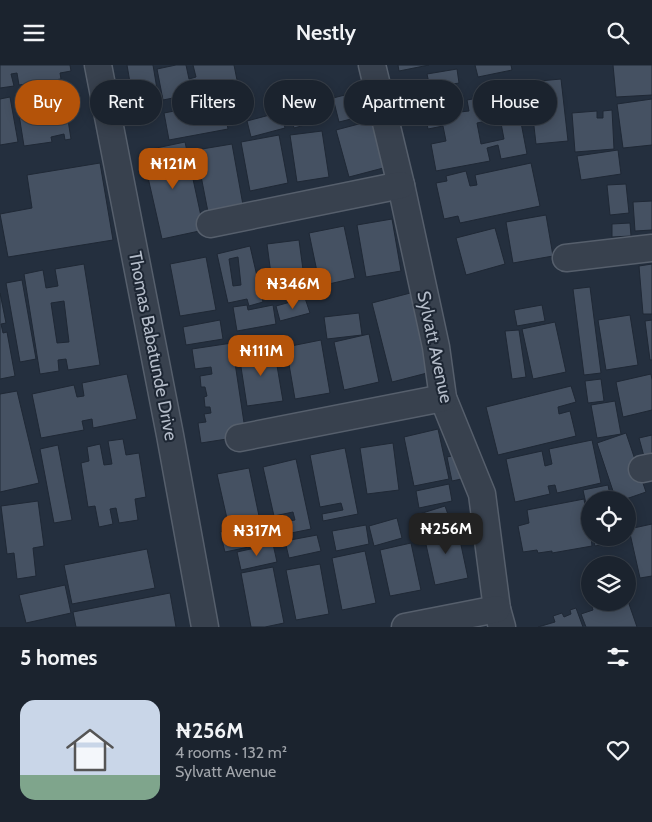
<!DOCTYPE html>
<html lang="en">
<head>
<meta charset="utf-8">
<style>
  :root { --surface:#1b232e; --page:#242b36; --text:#f1f3f6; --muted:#a0a4aa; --line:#39404a; --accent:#b45309 }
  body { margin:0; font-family:Cabin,sans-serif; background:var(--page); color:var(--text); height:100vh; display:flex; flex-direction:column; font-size:19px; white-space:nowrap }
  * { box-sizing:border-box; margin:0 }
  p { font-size:16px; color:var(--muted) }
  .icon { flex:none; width:28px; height:28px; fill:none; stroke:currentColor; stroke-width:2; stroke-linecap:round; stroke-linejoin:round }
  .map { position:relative; height:562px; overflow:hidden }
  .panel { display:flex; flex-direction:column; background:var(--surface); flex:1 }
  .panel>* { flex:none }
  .banner { position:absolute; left:15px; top:15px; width:622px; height:45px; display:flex; gap:10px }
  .tools { position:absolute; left:581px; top:426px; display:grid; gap:10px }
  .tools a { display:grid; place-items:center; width:55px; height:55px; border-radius:50%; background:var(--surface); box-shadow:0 2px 12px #0003,0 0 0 1px var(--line); font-size:25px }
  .price { position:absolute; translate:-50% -42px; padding:0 11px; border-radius:10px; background:var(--accent); color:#fff; font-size:16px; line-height:32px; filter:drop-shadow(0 1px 2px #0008) }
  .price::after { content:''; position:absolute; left:50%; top:30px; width:15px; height:11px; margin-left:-8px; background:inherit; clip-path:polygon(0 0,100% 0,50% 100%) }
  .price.selected { background:#222; color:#fff }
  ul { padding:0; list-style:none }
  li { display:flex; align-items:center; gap:15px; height:125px; padding:0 20px }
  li+li { border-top:1px solid var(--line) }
  li span { display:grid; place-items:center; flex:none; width:140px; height:100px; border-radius:15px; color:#555 }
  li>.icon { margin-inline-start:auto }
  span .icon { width:60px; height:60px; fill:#fffc; stroke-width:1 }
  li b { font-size:21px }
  h2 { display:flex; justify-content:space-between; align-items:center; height:60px; padding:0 20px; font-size:21px }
  .tag { padding:0 18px; border-radius:22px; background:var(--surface); box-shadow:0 2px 12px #0003,0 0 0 1px var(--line); font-size:18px; line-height:45px }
  .tag.selected { background:var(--accent); color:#fff }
  header { display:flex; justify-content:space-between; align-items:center; height:65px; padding:0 20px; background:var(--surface); font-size:22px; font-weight:600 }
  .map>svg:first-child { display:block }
  .building { fill:#455162; stroke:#1f2835; fill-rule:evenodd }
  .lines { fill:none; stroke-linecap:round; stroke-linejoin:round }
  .minor-casing { stroke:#565f6c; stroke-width:29 }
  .minor { stroke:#38414e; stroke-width:26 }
  .labels { text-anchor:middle; stroke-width:4; stroke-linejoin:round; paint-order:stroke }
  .street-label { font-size:18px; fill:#b4bcc9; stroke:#1d2633 }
</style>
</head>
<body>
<header><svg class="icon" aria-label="menu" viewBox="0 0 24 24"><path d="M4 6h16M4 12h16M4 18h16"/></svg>Nestly<svg class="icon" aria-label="search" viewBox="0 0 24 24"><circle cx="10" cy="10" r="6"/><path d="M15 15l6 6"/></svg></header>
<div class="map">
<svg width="652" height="562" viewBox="0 0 652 562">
  <rect width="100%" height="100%" fill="#242f3e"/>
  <g class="building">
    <polygon points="0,0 70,0 71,6 60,8 61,14 19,20 17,8 11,9 14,21 0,23"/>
    <polygon points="127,0 153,0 159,36 134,41"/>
    <polygon points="176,0 186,0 189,14 196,12 193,0 234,0 238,20 163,35 157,4"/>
    <polygon points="398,0 429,0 399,6"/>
    <polygon points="475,0 511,0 512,5 478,12"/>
    <polygon points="613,0 652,0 652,30 616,32"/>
    <polygon points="457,4 459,18 430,23 427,9"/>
    <polygon points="561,14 568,76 536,79 529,17"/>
    <polygon points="241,24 246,50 229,53 224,28"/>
    <polygon points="369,24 375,48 339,57 333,33"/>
    <path d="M515 26 527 89 501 94 498 80 487 83 490 96 436 106 431 79 446 76 443 61 428 64 424 43 438 40 437 37 457 34 460 47 469 46 467 35 478 33 481 49 489 47 486 31ZM500 53 504 74 481 79 477 58Z"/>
    <polygon points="64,30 71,74 65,75 64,69 51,72 52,77 24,81 17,37"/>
    <polygon points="10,32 18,77 0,80 0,34"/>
    <polygon points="652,34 652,80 623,83 617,39"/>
    <polygon points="321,35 326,54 294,63 289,44"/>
    <polygon points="223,37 228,64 169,75 164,48 190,43 192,53 203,51 201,41"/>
    <polygon points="612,45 614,84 575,87 572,48 597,46 597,53 603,53 603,46"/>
    <polygon points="281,47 285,63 251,72 247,56"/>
    <polygon points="374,55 387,102 349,112 336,65"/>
    <polygon points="322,66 329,112 297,117 290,70"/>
    <polygon points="279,70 288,118 250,126 241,77"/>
    <polygon points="185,77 204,165 162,174 142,86"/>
    <polygon points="232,79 243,140 208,147 196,85"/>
    <polygon points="618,85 621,109 581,115 577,91"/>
    <polygon points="100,98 113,175 8,192 0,149 32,143 27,110"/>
    <polygon points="531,98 540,141 460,158 458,151 444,154 436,118 447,116 446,111 466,106 470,121 477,120 475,110"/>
    <polygon points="626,119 629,148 610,150 607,120"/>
    <polygon points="652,136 652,165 635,166 633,137"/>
    <polygon points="546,150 553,191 513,198 506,157"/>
    <polygon points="392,154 401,206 366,212 357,160"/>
    <polygon points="630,158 631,171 612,172 612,159"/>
    <polygon points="344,161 355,213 320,221 309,168"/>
    <polygon points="495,163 505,199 466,210 456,173"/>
    <polygon points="299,175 306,227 274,232 267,179"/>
    <path d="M250 181 263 237 249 241 247 234 228 238 217 189ZM238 192 241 220 233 221 229 194Z"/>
    <polygon points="206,192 216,245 180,251 170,199"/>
    <path d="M84 199 100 300 68 305 66 294 58 295 59 306 40 309 24 209 43 205 46 223 58 221 55 204ZM64 236 69 277 57 278 51 238Z"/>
    <polygon points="652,199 652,249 643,249 639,201"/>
    <polygon points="22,215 36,294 20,297 6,218"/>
    <polygon points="590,222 601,308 584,310 573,224"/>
    <polygon points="418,226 431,307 392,317 372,238"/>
    <polygon points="0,228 6,258 1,259 3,268 7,267 15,311 0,314"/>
    <polygon points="305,233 310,248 280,256 276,241"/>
    <polygon points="247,240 248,245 273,240 276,259 237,266 233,242"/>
    <polygon points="542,240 545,256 517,261 514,245"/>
    <polygon points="359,248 362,270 327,274 324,252"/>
    <polygon points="630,250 638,300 606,305 598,255"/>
    <polygon points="220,255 223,274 186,280 183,262"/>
    <polygon points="652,255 652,295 650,295 645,256"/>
    <polygon points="555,257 566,307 533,314 522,264"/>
    <polygon points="519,265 526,312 512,314 505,266"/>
    <polygon points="369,269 379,317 344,325 334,277"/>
    <polygon points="321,275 330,328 295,334 286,282"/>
    <polygon points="232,278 246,371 201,378 198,358 206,357 204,349 211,348 210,342 205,342 204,332 207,331 205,322 201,322 200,311 212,309 211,302 195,304 192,284"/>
    <polygon points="274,283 283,336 247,341 239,289"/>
    <polygon points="127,309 137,354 93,363 92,354 82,356 84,365 41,373 32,329 74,320 77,332 84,331 82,318"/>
    <polygon points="651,309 652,315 652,345 623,352 616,317"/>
    <polygon points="601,314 604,336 588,338 585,316"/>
    <polygon points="571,321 576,337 558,342 559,349 570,346 576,371 498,390 486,342"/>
    <polygon points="17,326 39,418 0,427 0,329"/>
    <polygon points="615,336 621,369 597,373 591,340"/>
    <polygon points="438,364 449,414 414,421 404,372"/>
    <polygon points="626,368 646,427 623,435 616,435 597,378"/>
    <polygon points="652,370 652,393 645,395 639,373"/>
    <polygon points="123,374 126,390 139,388 146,432 135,434 138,455 119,458 116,443 110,444 113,459 99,462 95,441 88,442 81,398 89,396 87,382 100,379 104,400 112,399 108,376"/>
    <polygon points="592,375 601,418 557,428 555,420 548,421 550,429 515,437 506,394 542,386 545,401 552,399 549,384"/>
    <polygon points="393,378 399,425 367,429 360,383"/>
    <polygon points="58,380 72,455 54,458 40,384"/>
    <polygon points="345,383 358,449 323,456 322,449 343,445 341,438 320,442 310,390"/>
    <polygon points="461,389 466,413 452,416 447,392"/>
    <polygon points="296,394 311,464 281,470 279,458 295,455 293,447 274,451 263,402"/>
    <polygon points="249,403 259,451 228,458 217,409"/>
    <polygon points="449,419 452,436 419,443 416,426"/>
    <polygon points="608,420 611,435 590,435 590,457 583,425"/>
    <polygon points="584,434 590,472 591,472 592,481 552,488 552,486 538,488 537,485 523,487 518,461 529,458 527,445"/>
    <polygon points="38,436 44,481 33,483 36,511 17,514 14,488 7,489 1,441"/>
    <polygon points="445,441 450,455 417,464 413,451"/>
    <polygon points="397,453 402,473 374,481 369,461"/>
    <polygon points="258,459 263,479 225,487 220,467"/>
    <polygon points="652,459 652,511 640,513 629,464"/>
    <polygon points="366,460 369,479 336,486 332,466"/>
    <polygon points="457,461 468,513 435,520 423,466 435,464 436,469 440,468 440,465"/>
    <polygon points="317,470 321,486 289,493 285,476"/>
    <polygon points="593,472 619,472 620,476 595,481"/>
    <polygon points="411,478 421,525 390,531 380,485"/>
    <polygon points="273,479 277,497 241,505 237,487"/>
    <polygon points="147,484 155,523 72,539 64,500"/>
    <polygon points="365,486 376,538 342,545 332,493"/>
    <polygon points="320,499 329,549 296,555 286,505"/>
    <polygon points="273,502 284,558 265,562 251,562 241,508"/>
    <polygon points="65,520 71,548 26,558 19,530"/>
    <polygon points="170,528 176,562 76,562 73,547"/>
    <polygon points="628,536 637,562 586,562 581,549 593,545 591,538 628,538"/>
    <polygon points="576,543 583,562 538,562 555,557 553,551 562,548 564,552 571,549 570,545"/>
  </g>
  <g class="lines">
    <defs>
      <g id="minor">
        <polyline points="98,0 170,370 205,562"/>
        <polyline points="372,0 401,120 436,282 443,333 482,429 497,544 502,562"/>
        <polyline points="210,159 401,120"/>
        <polyline points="566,193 652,183"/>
        <polyline points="239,373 443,333"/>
        <polyline points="642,404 652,402"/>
        <polyline points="405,562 497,544"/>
      </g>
    </defs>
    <use href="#minor" class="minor-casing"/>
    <use href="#minor" class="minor"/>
  </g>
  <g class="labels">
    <g class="street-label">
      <text transform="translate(153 281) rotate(79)" y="6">Thomas Babatunde Drive</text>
      <text transform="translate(435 282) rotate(78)" y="6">Sylvatt Avenue</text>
    </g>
  </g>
</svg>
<div class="tools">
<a><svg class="icon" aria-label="locate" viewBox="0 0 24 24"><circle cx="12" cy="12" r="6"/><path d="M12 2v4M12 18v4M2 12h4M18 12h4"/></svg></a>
<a><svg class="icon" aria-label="layers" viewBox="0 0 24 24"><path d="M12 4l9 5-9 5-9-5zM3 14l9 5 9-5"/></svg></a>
</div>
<b class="price" style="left:173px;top:125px">₦121M</b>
<b class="price" style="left:293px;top:245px">₦346M</b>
<b class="price" style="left:261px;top:312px">₦111M</b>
<b class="price selected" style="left:446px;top:490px">₦256M</b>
<b class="price" style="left:257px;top:492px">₦317M</b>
<div class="banner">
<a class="tag selected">Buy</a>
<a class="tag">Rent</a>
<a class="tag">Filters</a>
<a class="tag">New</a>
<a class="tag">Apartment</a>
<a class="tag">House</a>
</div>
</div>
<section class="panel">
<h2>5 homes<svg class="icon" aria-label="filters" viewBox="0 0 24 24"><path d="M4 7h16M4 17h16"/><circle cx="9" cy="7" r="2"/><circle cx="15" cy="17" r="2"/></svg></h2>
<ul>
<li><span style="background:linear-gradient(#c9d6e8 75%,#7fa58c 0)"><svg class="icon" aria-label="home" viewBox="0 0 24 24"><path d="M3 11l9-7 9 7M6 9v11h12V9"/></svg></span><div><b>₦256M</b><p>4 rooms · 132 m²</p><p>Sylvatt Avenue</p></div><svg class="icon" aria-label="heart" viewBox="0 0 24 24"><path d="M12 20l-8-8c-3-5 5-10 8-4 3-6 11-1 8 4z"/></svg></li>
</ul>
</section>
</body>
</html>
